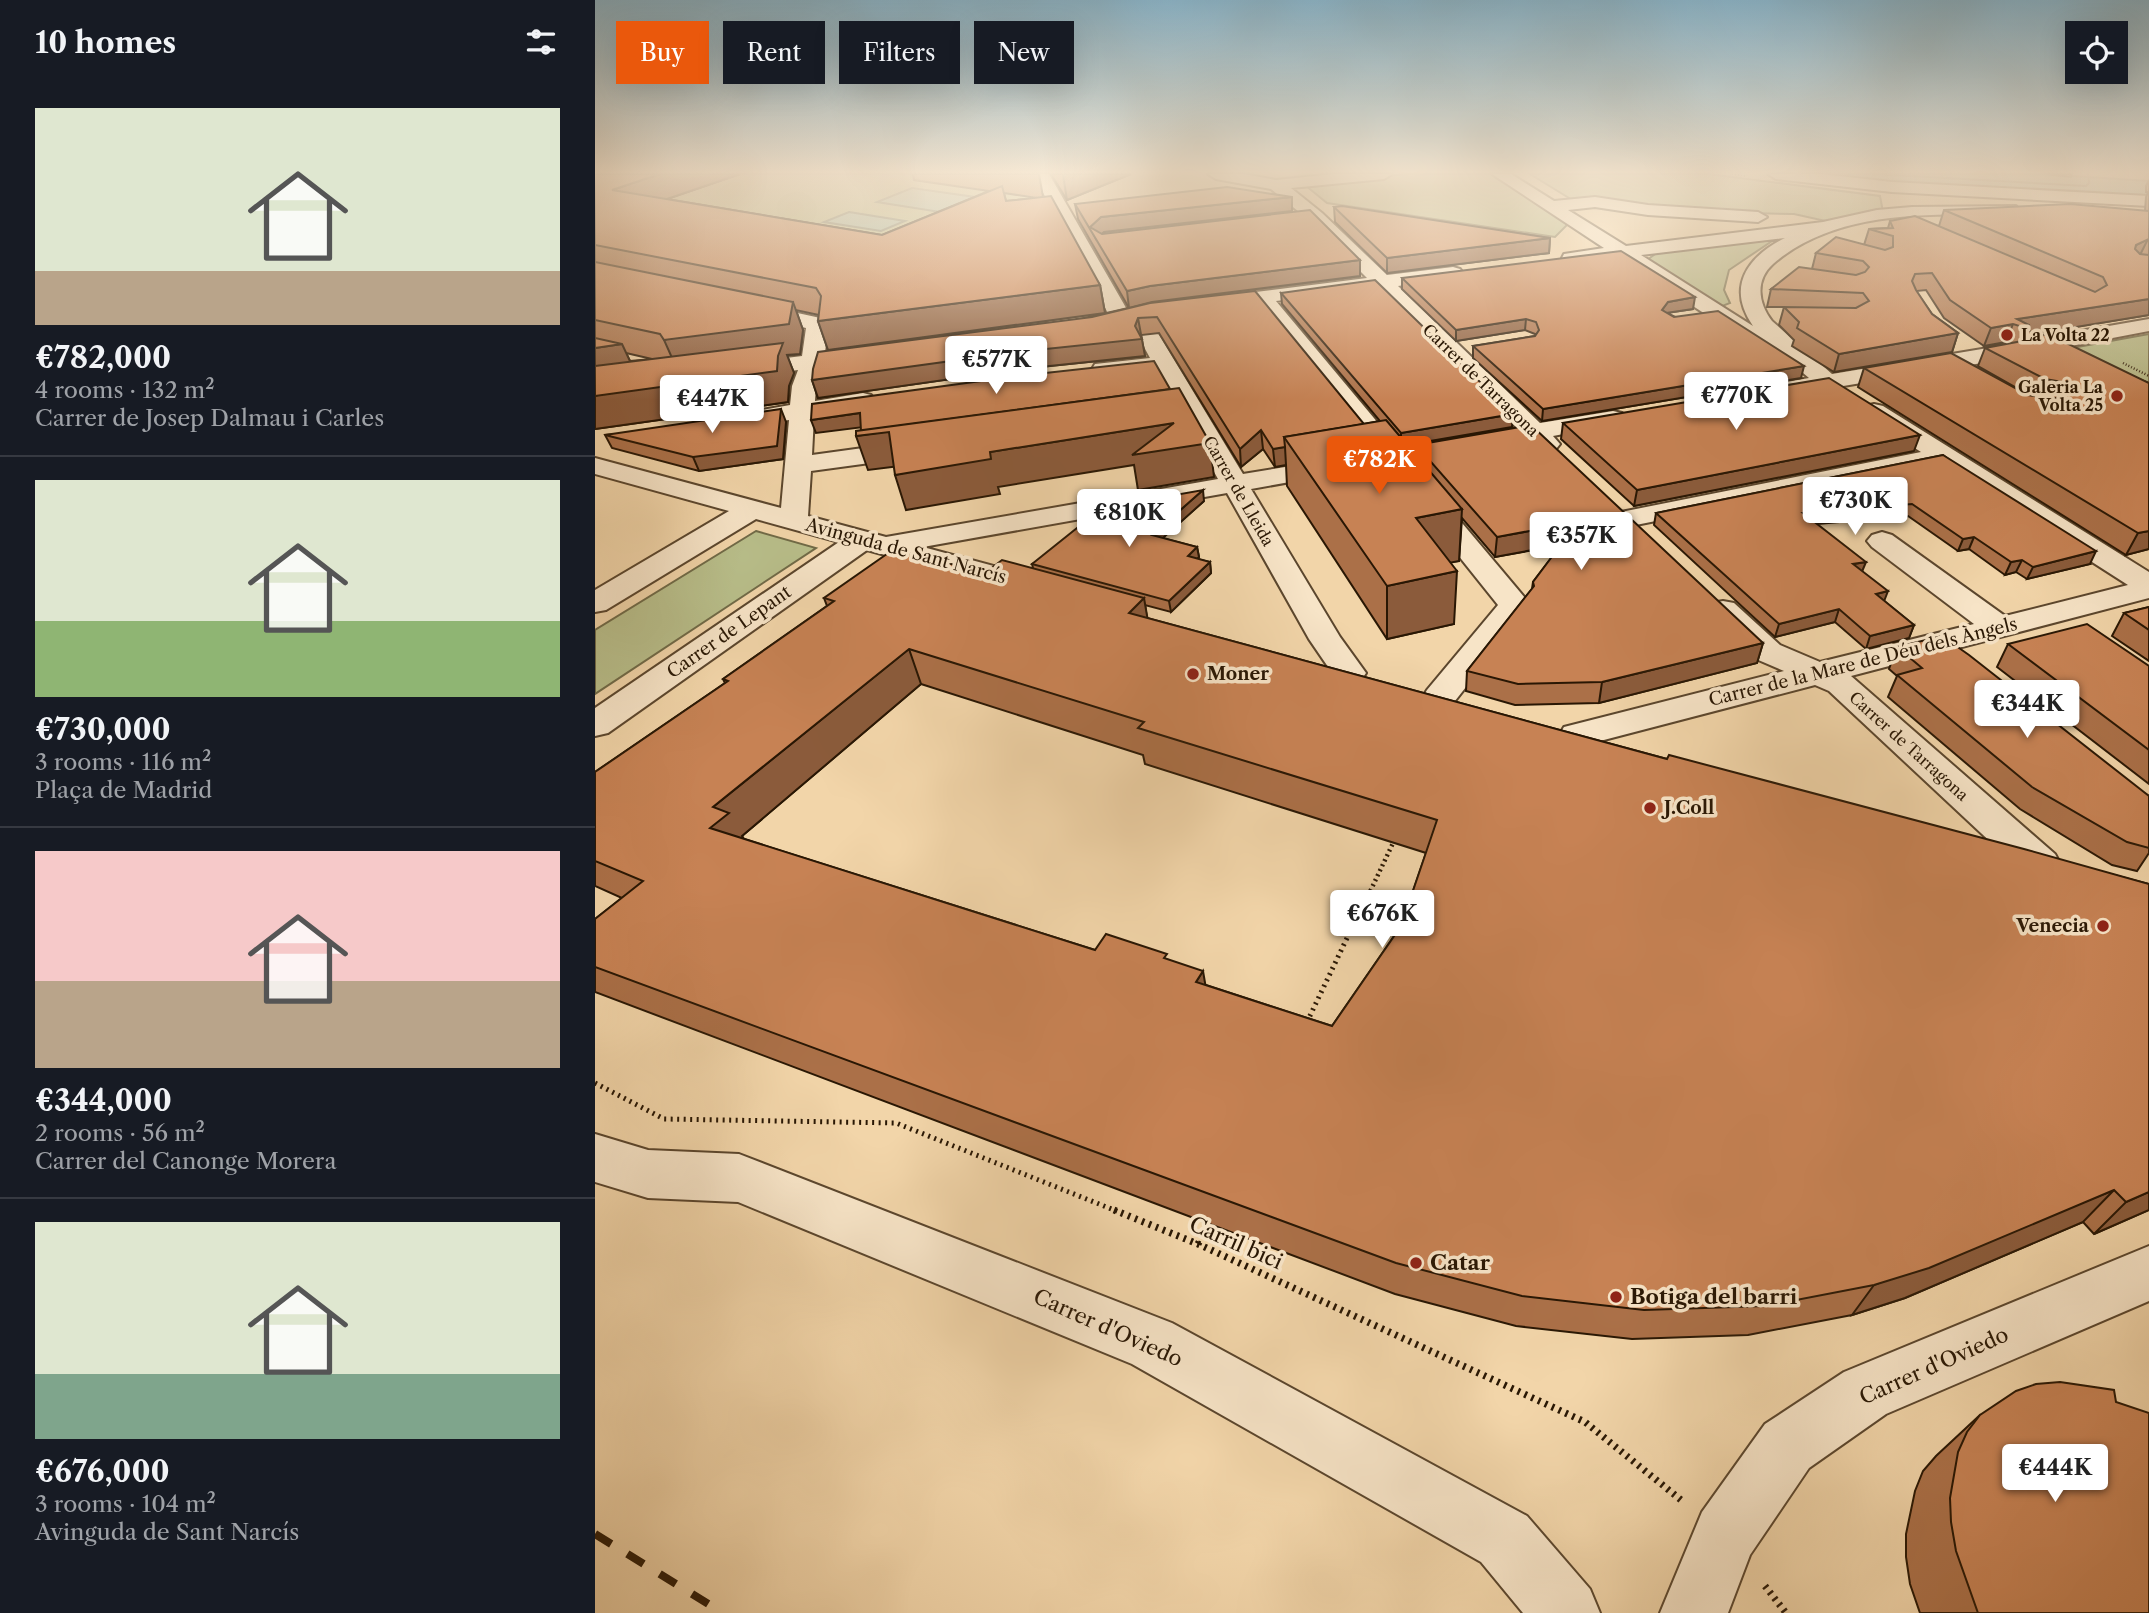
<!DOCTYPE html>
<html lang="en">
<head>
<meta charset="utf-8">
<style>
  :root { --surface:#171b24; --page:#242831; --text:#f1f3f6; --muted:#9ea1a6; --line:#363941; --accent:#ea580c }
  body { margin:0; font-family:"Libre Caslon Text",serif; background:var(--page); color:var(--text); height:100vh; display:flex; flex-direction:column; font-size:26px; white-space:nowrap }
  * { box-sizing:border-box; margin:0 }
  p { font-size:23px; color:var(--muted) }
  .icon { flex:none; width:38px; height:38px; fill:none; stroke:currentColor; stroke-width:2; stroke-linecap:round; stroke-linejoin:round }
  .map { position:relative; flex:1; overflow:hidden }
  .sheet { display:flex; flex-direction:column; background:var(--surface); width:595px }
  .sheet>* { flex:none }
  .guide { position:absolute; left:21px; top:21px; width:665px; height:63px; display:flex; gap:14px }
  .controls { position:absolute; left:1470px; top:21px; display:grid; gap:14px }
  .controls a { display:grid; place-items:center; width:63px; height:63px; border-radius:0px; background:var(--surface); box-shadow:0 7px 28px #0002; font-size:35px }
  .price { position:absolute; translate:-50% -60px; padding:0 16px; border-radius:7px; background:#fff; color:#222; font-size:23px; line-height:46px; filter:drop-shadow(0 2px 4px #0008) }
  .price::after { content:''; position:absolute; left:50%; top:42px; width:21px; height:16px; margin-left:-10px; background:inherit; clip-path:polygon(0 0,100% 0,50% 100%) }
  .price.on { background:var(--accent); color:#fff }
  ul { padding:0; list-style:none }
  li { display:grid; align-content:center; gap:14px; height:371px; padding:0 35px }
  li+li { border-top:2px solid var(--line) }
  li span { display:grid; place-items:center; height:217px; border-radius:0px; color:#555 }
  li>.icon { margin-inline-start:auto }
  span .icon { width:126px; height:126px; fill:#fffc; stroke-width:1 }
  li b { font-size:30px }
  h2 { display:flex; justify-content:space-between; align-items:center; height:84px; padding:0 35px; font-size:30px }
  .tag { padding:0 24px; border-radius:0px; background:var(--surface); box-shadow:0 7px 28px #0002; font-size:24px; line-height:63px }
  .tag.on { background:var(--accent); color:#fff }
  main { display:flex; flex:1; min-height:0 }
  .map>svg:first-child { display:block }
  .green { fill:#b8be8a; stroke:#706a47; stroke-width:2 }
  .water { fill:#9cb9a4; stroke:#6e7864; stroke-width:2 }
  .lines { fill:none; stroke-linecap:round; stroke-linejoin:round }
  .shore { stroke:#626854; stroke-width:2 }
  .minor-casing { stroke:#5b462d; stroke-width:4 }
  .path-far4 { stroke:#291704; stroke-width:2; stroke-dasharray:1 2; stroke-linecap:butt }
  .path-far3 { stroke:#291704; stroke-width:2.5; stroke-dasharray:1 2; stroke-linecap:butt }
  .path-far2 { stroke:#291704; stroke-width:4.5; stroke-dasharray:2 3.5; stroke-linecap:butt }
  .path-far1 { stroke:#291704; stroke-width:5; stroke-dasharray:2 4.5; stroke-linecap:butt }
  .path { stroke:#291704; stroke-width:7; stroke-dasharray:2.5 5; stroke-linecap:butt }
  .minor { fill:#f7e4c7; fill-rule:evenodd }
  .rail { stroke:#291704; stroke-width:8; stroke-dasharray:19 19; stroke-linecap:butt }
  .wall { fill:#ab7048; stroke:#291704; stroke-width:2; fill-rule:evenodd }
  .shaded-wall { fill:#8b5b3b; stroke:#291704; stroke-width:2 }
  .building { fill:#c78254; stroke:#291704; stroke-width:2; fill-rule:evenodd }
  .poi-dot { fill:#8f2418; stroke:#f7e4c7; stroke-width:2.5 }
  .labels { text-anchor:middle; stroke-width:7; stroke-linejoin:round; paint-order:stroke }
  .far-poi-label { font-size:16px; font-weight:bold; fill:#291704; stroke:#f7e4c7; text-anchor:start }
  .far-street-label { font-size:16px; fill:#291704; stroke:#f7e4c7 }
  .street-label { font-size:18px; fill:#291704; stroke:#f7e4c7 }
  .poi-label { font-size:18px; font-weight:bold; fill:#291704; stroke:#f7e4c7; text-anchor:start }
  .near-street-label { font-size:21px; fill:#291704; stroke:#f7e4c7 }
  .near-poi-label { font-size:21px; font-weight:bold; fill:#291704; stroke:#f7e4c7; text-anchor:start }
</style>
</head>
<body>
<main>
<section class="sheet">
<h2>10 homes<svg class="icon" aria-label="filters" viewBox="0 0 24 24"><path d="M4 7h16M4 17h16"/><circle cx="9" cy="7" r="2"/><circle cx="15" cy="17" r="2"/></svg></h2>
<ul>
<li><span style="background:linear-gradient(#dfe7d0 75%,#b9a48a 0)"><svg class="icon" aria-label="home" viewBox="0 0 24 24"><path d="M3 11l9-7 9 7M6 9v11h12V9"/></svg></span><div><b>€782,000</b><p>4 rooms · 132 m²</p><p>Carrer de Josep Dalmau i Carles</p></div></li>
<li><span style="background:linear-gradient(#dfe7d0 65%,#8fb573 0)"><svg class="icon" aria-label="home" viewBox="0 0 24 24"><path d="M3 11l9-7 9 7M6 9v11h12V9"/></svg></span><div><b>€730,000</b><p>3 rooms · 116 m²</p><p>Plaça de Madrid</p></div></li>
<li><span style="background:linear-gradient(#f6c9c9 60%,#b9a48a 0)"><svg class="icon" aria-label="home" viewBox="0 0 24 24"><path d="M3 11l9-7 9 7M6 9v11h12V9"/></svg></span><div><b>€344,000</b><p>2 rooms · 56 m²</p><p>Carrer del Canonge Morera</p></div></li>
<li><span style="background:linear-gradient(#dfe7d0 70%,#7fa58c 0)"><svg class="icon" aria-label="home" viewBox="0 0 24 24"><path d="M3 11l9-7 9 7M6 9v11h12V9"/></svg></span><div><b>€676,000</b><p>3 rooms · 104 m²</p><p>Avinguda de Sant Narcís</p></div></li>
</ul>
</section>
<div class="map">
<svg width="1554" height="1613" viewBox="0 0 1554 1613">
  <rect width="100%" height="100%" fill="#f2d5a9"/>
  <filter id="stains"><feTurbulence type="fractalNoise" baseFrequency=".00286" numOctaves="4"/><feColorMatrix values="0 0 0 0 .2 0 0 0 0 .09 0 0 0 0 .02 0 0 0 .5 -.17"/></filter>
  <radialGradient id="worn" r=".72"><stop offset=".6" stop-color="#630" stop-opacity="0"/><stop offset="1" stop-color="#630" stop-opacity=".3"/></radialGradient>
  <g class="green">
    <polygon points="145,174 314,174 438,194 449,212 486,305 443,325 280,346 246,338 245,317 0,224"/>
    <polygon points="810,174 896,174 973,224 960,237 732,203 710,185"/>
    <polygon points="935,174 1114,174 1285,196 1288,212 1235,222 1199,214 1113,212 979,201"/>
    <polygon points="1158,240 1177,241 1134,270 1129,290 1135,303 1125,307 1052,260 1063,252"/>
    <polygon points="1554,334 1554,385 1477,348"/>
    <polygon points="161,531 221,548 0,694 0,630"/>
  </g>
  <g class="water">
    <polygon points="1219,174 1448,174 1554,181 1554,197 1281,181"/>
    <polygon points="317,188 380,197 345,212 282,202"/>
    <polygon points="254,212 310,221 286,231 229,222"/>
  </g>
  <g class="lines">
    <polyline class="shore" points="1281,174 1491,186 1494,183 1493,174"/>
    <defs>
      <g id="minor">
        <path d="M438 174H454L534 313 558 325 648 474 780 452 662 304 612 310 605 308 602 304 605 300 612 298 772 278 715 221 676 189 621 179 613 174H649L681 180 739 174H797L789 179 696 188 727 213 792 275 858 267 865 269 868 273 865 277 803 286 945 423 1018 411 1027 413 1030 418 1027 423 958 436 965 444 961 449C948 453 943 449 934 440L815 461 930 598 935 605 930 612 856 706 844 709 832 706 827 698 832 690 903 605 791 465 656 489 745 637 771 673 766 680 754 683 742 680 714 639 632 493 328 547 451 580 455 587 451 594 440 596 272 550 13 733 0 736V708L244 542 161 519 11 610 0 612V590L134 511 0 474V458L186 508 194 420 138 429 129 427 126 422 129 417 138 415 195 405 197 386 203 370 144 378 136 376 132 371 136 366 144 364 207 356 211 328 145 312 142 308 145 304 152 302 230 319 233 324 230 353 272 347 280 349 283 354 280 359 227 367 221 386 220 401 268 393 276 395 280 400 276 405 219 416 217 455 319 441 328 444 332 449 328 454 319 457 216 471 213 516 291 537 623 479 562 371 508 376 500 374 497 369 500 364 555 358 542 334 515 317ZM782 288 921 427 804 448 681 301Z"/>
        <path d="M897 174H916L959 201 1000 197 1053 205 1163 212 1172 217 1163 222 1053 215 1000 207 973 210 1031 246 1228 222 1282 210 1317 207 1421 206 1424 210 1415 215C1337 214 1241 209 1178 264 1160 280 1163 303 1177 321L1237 374 1411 345 1419 347 1422 352 1419 357 1411 359 1188 396 1180 394 1176 389 1180 384 1214 378 1174 344 1166 347 1158 345 1024 258 976 264 969 262 967 258 969 254 1009 248ZM1190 238C1152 257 1131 287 1158 326L1046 255Z"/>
        <polygon points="1173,174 1226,174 1297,182 1554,196 1554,206 1297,192 1181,179"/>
        <polygon points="1554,319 1554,331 1439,353 1431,351 1428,346 1431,341 1439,339"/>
        <polygon points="1279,404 1288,406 1554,572 1554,598 1256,676 1460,854 1466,865 1460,876 1446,880 1432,876 1234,691 1220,685 982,747 969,743 964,735 969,727 1189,671 1161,659 1117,617 1112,610 1117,603 1128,601 1139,603 1185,645 1225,662 1379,624 1277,547 1272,541 1277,535 1287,532 1297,535 1410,616 1533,585 1344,464 1031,527 1021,525 1017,519 1021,513 1326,452 1270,416 1267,411 1270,406"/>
        <polygon points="0,1134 53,1150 144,1154 577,1323 932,1516 995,1589 1005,1613 928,1613 886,1562 537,1364 143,1202 53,1198 0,1182"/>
        <polygon points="1554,1246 1554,1301 1291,1414 1214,1468 1155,1555 1133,1613 1065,1613 1107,1512 1170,1424 1249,1372"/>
      </g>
    </defs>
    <use href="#minor" class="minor-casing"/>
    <polyline class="path-far4" points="1137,174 1150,176"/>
    <polyline class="path-far3" points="1528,363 1554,376"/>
    <polyline class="path-far2" points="773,896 798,843"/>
    <g class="path-far1">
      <polyline points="712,1022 773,894"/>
      <polyline points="0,1083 69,1119 301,1123 524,1212"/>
    </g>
    <g class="path">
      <polyline points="519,1210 603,1244 990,1422 1086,1500"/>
      <polyline points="603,1244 613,1225"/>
      <polyline points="1170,1586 1191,1613"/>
    </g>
    <use href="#minor" class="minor"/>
    <polyline class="rail" points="0,1534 128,1613"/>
  </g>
  <g class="wall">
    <path d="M0 174H145L72 199 287 235 394 191 319 180 318 174H444L448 197 505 285 510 313 233 350 223 321 224 315 201 310 208 330 205 354 192 355 199 373 194 386 193 402 0 429ZM409 193 442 198 411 201ZM31 353 57 359 35 361Z"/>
    <polygon points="456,174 536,174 472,200"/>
    <polygon points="1452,174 1477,174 1476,177"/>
    <polygon points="1554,180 1554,315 1437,334 1554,383 1554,549 1531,555 1263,387 1269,368 1436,396 1383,366 1390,348 1414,343 1411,342 1389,346 1349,318 1331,290 1321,291 1337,314 1363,333 1357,352 1239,372 1197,346 1199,340 1184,325 1189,307 1172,307 1176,289 1217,269 1221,253 1269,245 1274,229 1293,228 1295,221 1344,226 1349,210 1550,211 1551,197 1553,192 1551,192 1551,186"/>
    <polygon points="480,204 697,211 509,232 507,234 765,260 765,276 557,302 534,308 483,219"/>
    <polygon points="739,207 955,238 954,253 792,273 740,222"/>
    <polygon points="807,278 1098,309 1072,313 1206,378 947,421 878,358 878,346 940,336 940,334 930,330 861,341 807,289"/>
    <polygon points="686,293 918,414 917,427 813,445 821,455 821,445 1168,643 1162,663 1004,703 920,705 871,691 872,671 937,589 938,582 966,545 900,557 867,518 864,561 855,562 859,624 792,639 692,486 691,465 680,467 668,449 646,467 564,333 546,335 550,356 426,369 223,398 217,380 555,303 769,424 785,421 687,304"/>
    <polygon points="191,422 188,459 104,471 17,448 10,435"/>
    <polygon points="968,423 1319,451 1039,506 966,439"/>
    <polygon points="1348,455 1495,564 1432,579 1421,572 1410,575 1374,549 1363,551 1313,516 1222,524 1267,571 1289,601 1319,625 1314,638 1271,649 1240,622 1180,637 1059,525 1061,513"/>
    <path d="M609 501 567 538 602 547 604 557 602 559 615 562 616 573 576 612 550 605 552 618 1072 759 1554 884V1210L1499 1234 1488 1222 1310 1298 1257 1315 1153 1335 1037 1339 921 1326 800 1294 0 992V919L27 898 0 886V772L130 683 128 679 232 606 229 598 390 573 438 568 437 564ZM326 684 548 755 550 764 831 853 806 926 737 1026 611 985 574 960 500 950 149 839 147 836Z"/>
    <polygon points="1554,607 1554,661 1517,636 1529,613"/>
    <polygon points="1413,644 1554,666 1554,784 1402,667"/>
    <polygon points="1302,647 1554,796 1554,853 1542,871 1517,865 1425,809 1293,697 1302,676 1294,669"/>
    <polygon points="1385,1415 1554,1613 1325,1613 1315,1584 1311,1557 1311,1534 1320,1491 1328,1471 1341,1456"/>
  </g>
  <g class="shaded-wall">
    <polygon points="65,174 145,174 28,214 17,190"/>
    <polygon points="469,174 536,174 472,200 468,175"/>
    <polygon points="697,197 697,211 509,232 501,239 495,227 506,217"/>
    <polygon points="955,238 954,253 792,273 792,258"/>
    <polygon points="1553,239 1545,255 1534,262 1541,245"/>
    <polygon points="765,260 765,276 557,302 534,308 532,291 555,286"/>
    <polygon points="505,285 510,313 233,350 223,321"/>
    <polygon points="1100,297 1098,309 1071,313 1067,310 1073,302"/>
    <polygon points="1554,299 1554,315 1432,335 1428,327 1422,319"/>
    <polygon points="198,302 208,330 205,354 192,355 199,373 194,386 193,402 0,429 0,396 82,369 69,340"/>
    <polygon points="543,318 550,356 426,369 223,398 217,380 540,326"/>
    <polygon points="931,319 930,330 861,341 861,330"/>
    <polygon points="1418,324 1411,342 1389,346 1396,328"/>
    <polygon points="1363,333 1357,352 1239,372 1244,354"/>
    <polygon points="27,344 41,374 0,380 0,348"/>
    <polygon points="1209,366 1206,378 947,421 948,409"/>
    <polygon points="575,390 305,466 273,470 261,436"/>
    <polygon points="186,409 191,422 188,459 104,471 98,457"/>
    <polygon points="265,413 269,427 221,433 216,420"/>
    <polygon points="918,414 917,427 806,446 806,433"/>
    <polygon points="579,423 615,443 619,477 543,490 539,465 403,487 405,494 311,510 300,475 395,452"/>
    <polygon points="666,430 668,449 646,467 645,449"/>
    <polygon points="1325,435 1319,451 1039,506 1042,490"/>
    <polygon points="690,447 691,465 680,467 678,449"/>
    <polygon points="608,490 609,501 559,546 557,535"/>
    <polygon points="867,509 864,561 819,570 821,518"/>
    <polygon points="983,522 980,542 900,557 902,537"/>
    <polygon points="1554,531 1554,549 1531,555 1543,533"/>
    <polygon points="1379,537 1374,549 1363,551 1368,539"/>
    <polygon points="602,547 604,557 594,567 593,556"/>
    <polygon points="1501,551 1495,564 1432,579 1438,567"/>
    <polygon points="1427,560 1421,572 1410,575 1416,562"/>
    <polygon points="615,562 616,573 576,612 574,601"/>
    <polygon points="1271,562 1266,574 1258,564"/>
    <polygon points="862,571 859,624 792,639 792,586"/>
    <polygon points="1293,591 1288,604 1281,594"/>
    <polygon points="549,598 555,633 534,613"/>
    <polygon points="1244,609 1240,622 1180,637 1184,624"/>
    <polygon points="1319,625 1314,638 1271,649 1275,636"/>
    <polygon points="1168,643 1162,663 1004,703 1007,682"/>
    <polygon points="314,649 326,684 147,836 154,849 115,828 118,807"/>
    <polygon points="608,971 614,1006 601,982"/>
    <polygon points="1519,1190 1488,1222 1310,1298 1257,1315 1279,1285"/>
    <polygon points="1554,1192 1554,1210 1499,1234 1531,1202"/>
  </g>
  <g class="building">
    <polygon points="0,174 65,174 17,190 287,235 407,186 411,201 456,196 505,285 223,321 226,296 221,288 0,245"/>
    <polygon points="632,187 697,197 506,217 495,227 507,234 715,210 765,260 555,286 532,291 480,204"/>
    <polygon points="1475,204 1554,211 1554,239 1541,245 1540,249 1545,254 1554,255 1554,299 1422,319 1434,325 1433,329 1438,335 1455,335 1554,383 1554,531 1543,533 1269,368 1356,353 1433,395 1457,399 1469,396 1472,388 1467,382 1450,379 1390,348 1427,341 1432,335 1428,327 1418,324 1396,328 1355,300 1337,273 1320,274 1317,281 1321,290 1337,314 1363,333 1244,354 1202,328 1204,322 1189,307 1261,308 1274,301 1268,293 1176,289 1204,267 1261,275 1270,272 1274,267 1268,261 1221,253 1241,237 1290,250 1298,247 1298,236 1274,229 1298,228 1295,221 1320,216 1500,292 1512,285 1508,277 1349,210"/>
    <polygon points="747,206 955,238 792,258 739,207"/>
    <polygon points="1026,251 1100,297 1073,302 1067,310 1079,317 1123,311 1209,366 948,409 878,346 940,336 944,330 941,322 931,319 861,330 807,278"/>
    <polygon points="0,262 198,302 194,324 69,340 65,334 0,320"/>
    <polygon points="780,280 918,414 806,433 686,293"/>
    <polygon points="660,291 769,424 689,437 690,447 678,449 666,430 645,449 562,317 543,318 540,326 547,339 422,352 217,380 218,369 223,352 497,317 555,303"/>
    <polygon points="0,338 27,344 0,348"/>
    <polygon points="188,343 183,356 182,371 0,396 0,366"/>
    <polygon points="559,361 575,389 266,431 265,413 216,420 217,404 423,376"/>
    <polygon points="1234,378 1325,435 1042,490 968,423"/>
    <polygon points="584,388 615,443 537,455 579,423 395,452 396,459 300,475 294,432 261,436 261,431"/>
    <polygon points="186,409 182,446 98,457 10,435"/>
    <polygon points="791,420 867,509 821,518 862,571 792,586 689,437"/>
    <polygon points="936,425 1168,643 1007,682 923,684 872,671 939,586 938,582 983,522 902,537 821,445"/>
    <polygon points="1348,455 1501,551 1438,567 1427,560 1416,562 1379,537 1368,539 1317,504 1208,513 1271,562 1258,564 1293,591 1281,594 1319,625 1275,636 1244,609 1184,624 1061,513"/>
    <polygon points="608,490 557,535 602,547 593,556 615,562 574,601 437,564 507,508"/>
    <path d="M299 549 390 573 407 560 549 598 534 613 1072 759 1074 755 1429 849 1554 884V1192L1531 1202 1519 1190 1334 1268 1279 1285 1170 1306 1049 1310 927 1296 801 1263 0 967V919L48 881 0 861V772L133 681 128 679 239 601 229 598ZM314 649 549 722 543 728 842 820 806 926 737 1026 601 982 608 971 569 958 572 954 511 934 500 950 115 828 134 813 118 807Z"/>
    <polygon points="1554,607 1554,630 1529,613"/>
    <polygon points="1492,624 1554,666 1554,750 1413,644"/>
    <polygon points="1347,636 1374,655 1554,796 1554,848 1532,842 1437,787 1302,675 1327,668 1302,647"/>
    <polygon points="1465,1382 1519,1390 1521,1402 1554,1413 1554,1613 1383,1613 1361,1551 1356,1522 1355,1498 1363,1452 1372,1432 1385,1415 1421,1391 1441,1384"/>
  </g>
  <linearGradient id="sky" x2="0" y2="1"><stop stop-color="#89b6cd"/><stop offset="0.43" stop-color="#f9ecd8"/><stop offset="1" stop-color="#f9ecd8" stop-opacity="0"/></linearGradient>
  <rect width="1554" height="400" fill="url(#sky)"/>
  <g class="poi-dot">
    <circle cx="1412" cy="335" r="7"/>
    <circle cx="1522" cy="396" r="7"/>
    <circle cx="598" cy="674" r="7"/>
    <circle cx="1055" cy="808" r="7"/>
    <circle cx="1508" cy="926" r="7"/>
    <circle cx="821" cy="1263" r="7"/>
    <circle cx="1021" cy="1297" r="7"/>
  </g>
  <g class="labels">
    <g class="far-poi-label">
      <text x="1426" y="341">La Volta 22</text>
      <text x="1508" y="393" text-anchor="end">Galeria La<tspan x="1508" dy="18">Volta 25</tspan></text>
    </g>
    <g class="far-street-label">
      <text transform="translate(886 380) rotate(44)" y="6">Carrer de Tarragona</text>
      <text transform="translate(644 491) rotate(60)" y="6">Carrer de Lleida</text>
      <text transform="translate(1314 746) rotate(42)" y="6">Carrer de Tarragona</text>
    </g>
    <g class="street-label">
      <text transform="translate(311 551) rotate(15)" y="6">Avinguda de Sant Narcís</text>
      <text transform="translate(134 632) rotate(-35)" y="6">Carrer de Lepant</text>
      <text transform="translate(1268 662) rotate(-14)" y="6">Carrer de la Mare de Déu dels Àngels</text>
    </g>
    <g class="poi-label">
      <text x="612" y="680">Moner</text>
      <text x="1069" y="814">J.Coll</text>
      <text x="1494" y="932" text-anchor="end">Venecia</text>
    </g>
    <g class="near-street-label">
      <text transform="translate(641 1243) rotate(24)" y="7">Carril bici</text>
      <text transform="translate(513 1328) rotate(24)" y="7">Carrer d'Oviedo</text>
      <text transform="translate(1339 1366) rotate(-24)" y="7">Carrer d'Oviedo</text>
    </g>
    <g class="near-poi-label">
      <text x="835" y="1270">Catar</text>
      <text x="1035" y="1304">Botiga del barri</text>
    </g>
  </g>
  <rect width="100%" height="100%" filter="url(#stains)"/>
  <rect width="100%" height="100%" fill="url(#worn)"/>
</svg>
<div class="controls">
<a><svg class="icon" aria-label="locate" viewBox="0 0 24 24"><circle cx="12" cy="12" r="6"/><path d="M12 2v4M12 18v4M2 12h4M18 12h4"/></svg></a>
</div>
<b class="price" style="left:401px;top:396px">€577K</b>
<b class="price" style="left:1141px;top:432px">€770K</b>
<b class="price" style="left:117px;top:435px">€447K</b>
<b class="price on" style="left:784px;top:496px">€782K</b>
<b class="price" style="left:1260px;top:537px">€730K</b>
<b class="price" style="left:534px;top:549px">€810K</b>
<b class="price" style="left:986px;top:572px">€357K</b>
<b class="price" style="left:1432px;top:740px">€344K</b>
<b class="price" style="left:787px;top:950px">€676K</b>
<b class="price" style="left:1460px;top:1504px">€444K</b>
<div class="guide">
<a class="tag on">Buy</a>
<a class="tag">Rent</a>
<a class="tag">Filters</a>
<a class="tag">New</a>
</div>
</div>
</main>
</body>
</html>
